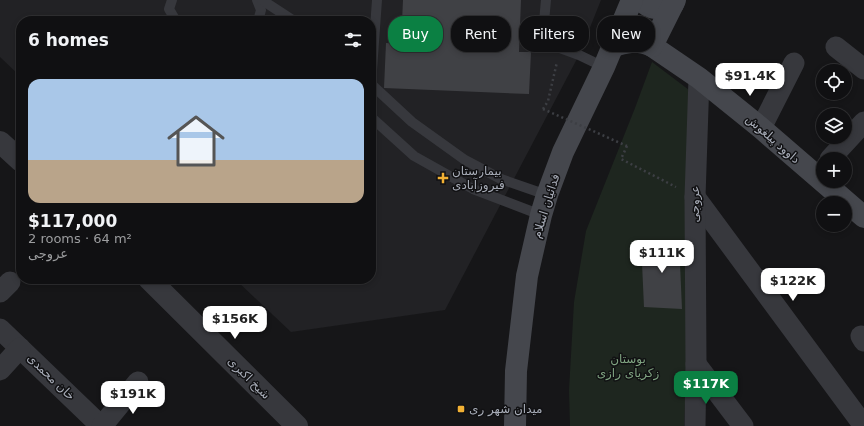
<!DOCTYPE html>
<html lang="en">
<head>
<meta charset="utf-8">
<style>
  :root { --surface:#101012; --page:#1e1e20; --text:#f1f3f6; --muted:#9c9d9f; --line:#303032; --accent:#0b8043 }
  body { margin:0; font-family:"DejaVu Sans","Noto Naskh Arabic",sans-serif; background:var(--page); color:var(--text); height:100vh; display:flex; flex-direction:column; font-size:15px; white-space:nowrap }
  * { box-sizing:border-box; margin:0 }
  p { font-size:13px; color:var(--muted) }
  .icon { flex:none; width:22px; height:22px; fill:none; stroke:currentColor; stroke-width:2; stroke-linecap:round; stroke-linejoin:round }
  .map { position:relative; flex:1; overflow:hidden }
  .panel { position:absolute; left:16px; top:16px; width:360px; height:268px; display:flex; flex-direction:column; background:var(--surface); border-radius:16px; box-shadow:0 2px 6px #0003,0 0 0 1px var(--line) }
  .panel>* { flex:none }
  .banner { position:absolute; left:388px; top:16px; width:380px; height:36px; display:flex; gap:8px }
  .fabs { position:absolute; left:816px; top:64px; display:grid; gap:8px }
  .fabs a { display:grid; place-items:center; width:36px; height:36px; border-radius:50%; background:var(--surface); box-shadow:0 2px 6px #0003,0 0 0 1px var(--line); font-size:20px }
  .price { position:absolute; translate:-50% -34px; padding:0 9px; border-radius:8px; background:#fff; color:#222; font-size:13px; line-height:26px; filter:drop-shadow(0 1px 2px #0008) }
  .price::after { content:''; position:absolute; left:50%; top:24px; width:12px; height:9px; margin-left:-6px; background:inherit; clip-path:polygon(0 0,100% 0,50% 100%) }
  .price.active { background:var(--accent); color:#fff }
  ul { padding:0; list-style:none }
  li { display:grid; align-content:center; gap:8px; height:212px; padding:0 12px }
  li+li { border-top:1px solid var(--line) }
  li span { display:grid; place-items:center; height:124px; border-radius:12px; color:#555 }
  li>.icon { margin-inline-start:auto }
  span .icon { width:72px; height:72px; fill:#fffc; stroke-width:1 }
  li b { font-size:17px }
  h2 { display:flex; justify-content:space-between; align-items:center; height:48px; padding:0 12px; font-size:17px }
  .chip { padding:0 14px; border-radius:16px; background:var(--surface); box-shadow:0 2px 6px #0003,0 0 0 1px var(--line); font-size:14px; line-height:36px }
  .chip.active { background:var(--accent); color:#fff }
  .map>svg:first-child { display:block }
  .built { fill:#222225 }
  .green { fill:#1e261f }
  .building { fill:#404145 }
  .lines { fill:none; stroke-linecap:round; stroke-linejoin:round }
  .path { stroke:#3d3f44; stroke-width:2.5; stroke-dasharray:2 3; stroke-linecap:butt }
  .service { stroke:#37383d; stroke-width:10 }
  .minor { stroke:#37383d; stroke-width:21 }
  .tertiary { stroke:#37383d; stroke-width:22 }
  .secondary { stroke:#45474d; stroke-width:22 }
  .path-bridge { stroke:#3d3f44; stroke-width:2.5; stroke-dasharray:2 3; stroke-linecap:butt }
  .poi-dot { fill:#f2b134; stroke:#111113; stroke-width:1.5 }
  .labels { text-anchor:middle; stroke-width:3; stroke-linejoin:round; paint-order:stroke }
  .street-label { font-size:12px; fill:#a8adb8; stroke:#111113 }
  .poi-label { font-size:12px; fill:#a8adb8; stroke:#111113; text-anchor:start }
  .park-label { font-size:12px; fill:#7fa381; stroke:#111113 }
</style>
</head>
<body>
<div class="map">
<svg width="864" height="426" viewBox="0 0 864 426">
  <rect width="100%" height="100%" fill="#161618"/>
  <polygon class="built" points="0,0 601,0 579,55 445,310 291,332 235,279 371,279 371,21 21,21 21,77 0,57"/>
  <polygon class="green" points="652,62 693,93 686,380 684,426 570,426 569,390 574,302 586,231 635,108"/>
  <g class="building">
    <polygon points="403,0 521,0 519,52 531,52 529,94 384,88 386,43 401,44"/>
    <polygon points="641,241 679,241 682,309 644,307"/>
  </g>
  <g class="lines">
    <g class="path">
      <polyline points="543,109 548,101 557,62"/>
      <polyline points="627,146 621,159 676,187"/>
    </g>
    <g class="service">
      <polyline points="172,0 169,9 176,21"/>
      <polyline points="257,0 261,10 258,21"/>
      <polyline points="262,0 294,21"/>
      <polyline points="546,0 544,22 548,39 560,48 579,55 604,67"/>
      <polyline points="371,84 412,122 465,160 501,179 547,195"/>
      <polyline points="371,84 377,0"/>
      <polyline points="371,117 414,156 473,189 541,215"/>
    </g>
    <g class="minor">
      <polyline points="836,47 864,69"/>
      <polyline points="761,128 794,63"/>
      <polyline points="830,159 864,122"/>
      <polyline points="695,197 864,426"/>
      <polyline points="0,292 10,282"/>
      <polyline points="0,329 101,426"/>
      <polyline points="861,336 864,341"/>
      <polyline points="696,364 743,426"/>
      <polyline points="0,370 20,348"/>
      <polyline points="102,426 138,382"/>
      <polyline points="695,426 696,364 695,197 699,78"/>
    </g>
    <g class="tertiary">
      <polyline points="0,142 21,161"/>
      <polyline points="149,279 297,426"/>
    </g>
    <g class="secondary">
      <path d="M641 0C652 12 660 8 673 4"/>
      <path d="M613 46C629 42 636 39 652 46L699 78 761 128 864 217"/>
      <polyline points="652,46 675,0"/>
      <polyline points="515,426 516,371 527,276 541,215 547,195 563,152 604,67 632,0"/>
    </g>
    <polyline class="path-bridge" points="543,109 627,146"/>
  </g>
  <g class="poi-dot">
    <path d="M441 172h4v4h4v4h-4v4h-4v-4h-4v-4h4z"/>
    <rect x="457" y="405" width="8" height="8" rx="2"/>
  </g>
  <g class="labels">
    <g class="street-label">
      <text transform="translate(773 139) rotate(41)" y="4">داوود پیلغوش</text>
      <text transform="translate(695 204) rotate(-90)" y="4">عروجی</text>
      <text transform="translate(546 206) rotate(-73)" y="4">فدائیان اسلام</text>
      <text transform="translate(51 377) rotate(44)" y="4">خان محمدی</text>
      <text transform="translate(249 378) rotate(45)" y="4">شیخ اکبری</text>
    </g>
    <g class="poi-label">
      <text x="452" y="175">بیمارستان<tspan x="452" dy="14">فیروزآبادی</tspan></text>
      <text x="469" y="413">میدان شهر ری</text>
    </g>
    <g class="park-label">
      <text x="628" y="363">بوستان<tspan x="628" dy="14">زکریای رازی</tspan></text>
    </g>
  </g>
</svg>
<div class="fabs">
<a><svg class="icon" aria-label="locate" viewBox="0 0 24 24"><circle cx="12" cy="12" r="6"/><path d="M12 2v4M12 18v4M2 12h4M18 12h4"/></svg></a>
<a><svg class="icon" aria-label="layers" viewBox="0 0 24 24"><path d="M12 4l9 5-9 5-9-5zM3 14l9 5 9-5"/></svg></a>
<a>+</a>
<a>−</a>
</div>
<b class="price" style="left:750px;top:97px">$91.4K</b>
<b class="price" style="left:662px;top:274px">$111K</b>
<b class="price" style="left:793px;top:302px">$122K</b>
<b class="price" style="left:235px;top:340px">$156K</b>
<b class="price active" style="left:706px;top:405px">$117K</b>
<b class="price" style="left:133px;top:415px">$191K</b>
<div class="banner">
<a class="chip active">Buy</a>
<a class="chip">Rent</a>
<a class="chip">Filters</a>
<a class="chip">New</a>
</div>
<section class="panel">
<h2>6 homes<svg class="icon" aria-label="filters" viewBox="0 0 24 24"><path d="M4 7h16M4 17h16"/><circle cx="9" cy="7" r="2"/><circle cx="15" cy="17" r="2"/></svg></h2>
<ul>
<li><span style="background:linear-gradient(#a9c7e8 65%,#b9a48a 0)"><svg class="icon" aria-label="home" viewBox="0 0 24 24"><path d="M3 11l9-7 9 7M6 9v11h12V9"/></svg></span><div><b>$117,000</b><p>2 rooms · 64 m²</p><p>عروجی</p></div></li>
</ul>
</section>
</div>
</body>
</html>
